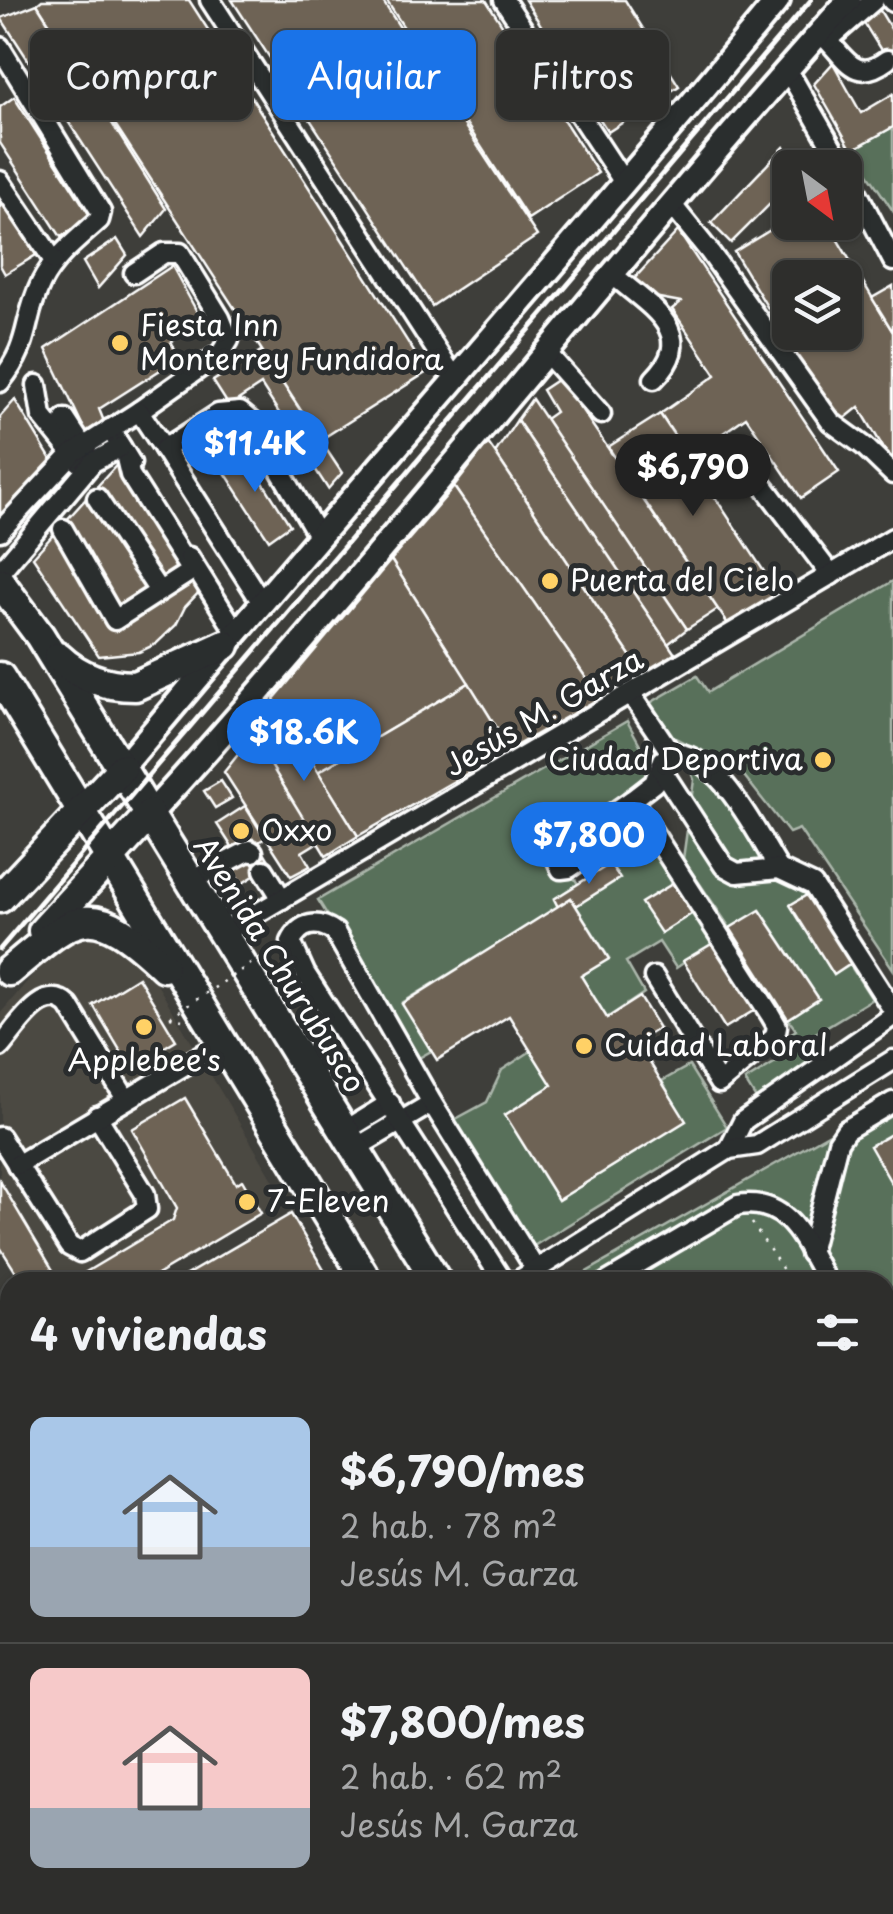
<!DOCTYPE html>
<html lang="es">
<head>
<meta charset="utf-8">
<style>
  :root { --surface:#2e2e2c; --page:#3a3a38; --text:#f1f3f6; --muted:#a7a8a9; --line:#494a48; --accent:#1a73e8 }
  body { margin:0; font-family:"Playpen Sans",sans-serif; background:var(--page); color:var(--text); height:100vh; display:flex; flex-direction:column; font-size:38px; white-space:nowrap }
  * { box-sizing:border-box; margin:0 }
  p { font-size:32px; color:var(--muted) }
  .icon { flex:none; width:55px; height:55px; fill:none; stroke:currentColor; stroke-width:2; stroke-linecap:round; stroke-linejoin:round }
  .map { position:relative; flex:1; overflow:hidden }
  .drawer { position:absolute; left:0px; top:1272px; width:895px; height:642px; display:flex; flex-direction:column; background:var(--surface); border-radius:30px 30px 0 0; box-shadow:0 2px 8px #0004,0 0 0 2px var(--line) }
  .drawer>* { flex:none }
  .top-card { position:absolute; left:30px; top:30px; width:835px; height:90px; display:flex; gap:20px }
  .needle { width:65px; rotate:148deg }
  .controls { position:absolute; left:772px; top:150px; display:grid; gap:20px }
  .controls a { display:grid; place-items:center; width:90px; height:90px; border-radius:15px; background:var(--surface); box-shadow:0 2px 8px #0004,0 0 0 2px var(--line); font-size:50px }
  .price { position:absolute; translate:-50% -85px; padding:0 22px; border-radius:35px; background:var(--accent); color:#fff; font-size:32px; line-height:65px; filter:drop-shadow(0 2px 5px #0008) }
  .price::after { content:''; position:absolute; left:50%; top:60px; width:30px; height:22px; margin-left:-15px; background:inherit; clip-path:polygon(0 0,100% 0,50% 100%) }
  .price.selected { background:#222; color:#fff }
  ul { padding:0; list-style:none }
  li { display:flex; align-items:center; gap:30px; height:250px; padding:0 30px }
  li+li { border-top:2px solid var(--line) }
  li span { display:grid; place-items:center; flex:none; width:280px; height:200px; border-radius:15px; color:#555 }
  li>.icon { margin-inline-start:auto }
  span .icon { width:120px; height:120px; fill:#fffc; stroke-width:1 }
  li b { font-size:42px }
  h2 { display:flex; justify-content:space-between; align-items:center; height:120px; padding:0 30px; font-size:42px }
  .chip { padding:0 35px; border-radius:15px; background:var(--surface); box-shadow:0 2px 8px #0004,0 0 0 2px var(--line); font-size:35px; line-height:90px }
  .chip.selected { background:var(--accent); color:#fff }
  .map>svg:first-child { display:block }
  .built { fill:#4c4942 }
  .green { fill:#596f5a; stroke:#acb7ac; stroke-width:2.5 }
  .building { fill:#6e6455; stroke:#fff; stroke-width:2.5; fill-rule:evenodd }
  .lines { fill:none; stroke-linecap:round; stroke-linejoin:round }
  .minor-casing { stroke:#fff; stroke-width:25 }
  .major-casing { stroke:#fff; stroke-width:30 }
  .highway-casing { stroke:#fff; stroke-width:35 }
  .path { stroke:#fff; stroke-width:2.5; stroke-dasharray:2.5 8; stroke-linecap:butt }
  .minor { stroke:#2a2d2e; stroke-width:18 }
  .major { stroke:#2a2d2e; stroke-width:22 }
  .highway { stroke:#2a2d2e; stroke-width:28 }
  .rail { stroke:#fff; stroke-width:5 }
  .path-bridge { stroke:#fff; stroke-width:2.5; stroke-dasharray:2.5 8; stroke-linecap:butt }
  .poi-dot { fill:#ffd166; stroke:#2a2d2e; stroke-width:4 }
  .labels { text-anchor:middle; stroke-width:10; stroke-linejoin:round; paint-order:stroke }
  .poi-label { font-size:30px; fill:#fff; stroke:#2a2d2e; text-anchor:start }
  .street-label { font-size:30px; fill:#fff; stroke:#2a2d2e }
</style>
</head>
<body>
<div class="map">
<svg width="893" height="1914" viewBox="0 0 893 1914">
  <rect width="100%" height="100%" fill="#3e3e3a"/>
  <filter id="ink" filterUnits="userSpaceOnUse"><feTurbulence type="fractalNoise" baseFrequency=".01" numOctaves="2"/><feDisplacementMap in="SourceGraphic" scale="20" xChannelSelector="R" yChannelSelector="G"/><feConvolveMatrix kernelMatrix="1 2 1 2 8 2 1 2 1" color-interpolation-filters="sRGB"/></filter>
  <g filter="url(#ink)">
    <polygon class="built" points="100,931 139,954 284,1198 145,1282 22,1282 0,1247 0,1014 56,947 79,933"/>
    <g class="green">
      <polygon points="893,127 893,211 852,150"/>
      <polygon points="893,581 893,969 799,829 789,833 741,772 662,731 645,706 697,676 708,692"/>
      <polygon points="627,721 664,788 559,853 578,884 554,899 558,907 402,1003 431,1051 417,1059 318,900"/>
      <polygon points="687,762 754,818 812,892 791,905 834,975 850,965 872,999 801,1042 816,1067 758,1102 745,1081 787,1055 779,1041 796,1030 788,1019 819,999 761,911 730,928 683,859 694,780"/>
      <polygon points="639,840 650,841 715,942 676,968 659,942 626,962 644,993 607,1018 581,976 609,958 576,906 619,879 610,864"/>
      <polygon points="531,1051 552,1085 505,1115 558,1200 685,1121 662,1081 689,1066 727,1127 532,1247 454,1120 487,1102 502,1070"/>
      <polygon points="893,1097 893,1424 885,1428 885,1282 569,1282"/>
      <polygon points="0,1743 10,1759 10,1857 0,1847"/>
    </g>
    <g class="building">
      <polygon points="42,0 189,0 427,372 320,440 37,4"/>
      <polygon points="232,0 382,0 537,236 432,306"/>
      <polygon points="386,0 486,0 598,173 528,219"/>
      <polygon points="525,0 625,0 679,86 608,132"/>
      <polygon points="37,4 166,209 143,237 1,18"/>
      <polygon points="879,9 893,32 893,61 889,63 862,20"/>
      <polygon points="833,63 861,113 893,94 893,127 852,150 814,84"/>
      <polygon points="14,97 91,217 61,237 0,143 0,107"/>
      <polygon points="784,147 796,168 790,168 790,184 731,243 711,223"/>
      <polygon points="0,198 36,255 5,274 0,265"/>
      <path d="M790 218V222L802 236 821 222H827L893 332V464L859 407 838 424 734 252ZM790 278H845V332H790Z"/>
      <polygon points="678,231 839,472 801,498 746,417 689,457 660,414 716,375 672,309 681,302 654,297 634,279"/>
      <polygon points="117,239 127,255 98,288 83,262"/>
      <polygon points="172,266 202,321 171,342 179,358 99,409 105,424 87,435 46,349"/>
      <polygon points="893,286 893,332 872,298"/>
      <polygon points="261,351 342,473 328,489 261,385 229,406 213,381"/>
      <polygon points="560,378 718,609 687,629 545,419 555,412 542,390"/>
      <polygon points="532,399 687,629 668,644 517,420"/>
      <polygon points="15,400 55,466 0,519 0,417"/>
      <polygon points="660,414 779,594 728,624 608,447"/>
      <polygon points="517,420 675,654 643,675 495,453"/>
      <polygon points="488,443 495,453 643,675 600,698 454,487"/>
      <polygon points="243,451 290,525 269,540 220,465"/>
      <polygon points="122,459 201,590 185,607 176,625 156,644 139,652 99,656 33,557"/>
      <polygon points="454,487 600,698 510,749 391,560"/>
      <polygon points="391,560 469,683 318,772 274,699"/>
      <polygon points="469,683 510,749 358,836 318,772"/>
      <polygon points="278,706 358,836 326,856 253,736"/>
      <polygon points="253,736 318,842 302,852 310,866 291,876 224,772"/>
      <polygon points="221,781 232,798 215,808 204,791"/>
      <polygon points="245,806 265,838 237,855 217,824"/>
      <polygon points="261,847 272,865 241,884 230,866"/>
      <polygon points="610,864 620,878 576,906 571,898 558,907 554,899"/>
      <polygon points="677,881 696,911 661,933 641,903"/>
      <polygon points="812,892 858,959 834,975 790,905"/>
      <polygon points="571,898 609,959 581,976 607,1018 640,997 659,1028 637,1042 686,1121 558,1200 505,1115 552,1085 509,1016 437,1060 402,1004"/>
      <polygon points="760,910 819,999 788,1019 730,928"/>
      <polygon points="715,942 758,1008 725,1028 683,961"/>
      <polygon points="138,977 176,1040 135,1065 129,1055 124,1057 93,1005"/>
      <polygon points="185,1098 236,1184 242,1180 261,1213 145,1282 22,1282 0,1247 0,1181 57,1277 69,1282 173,1220 177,1208 132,1129"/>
      <polygon points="893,1133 893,1186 870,1146"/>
      <polygon points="291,1214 331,1282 174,1282"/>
      <polygon points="0,1353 10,1369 10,1743 0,1727"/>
      <polygon points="893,1436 893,1588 885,1592 885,1441"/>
      <polygon points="893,1684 893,1764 885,1769 885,1689"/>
      <polygon points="885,1820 893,1834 893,1858 885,1863"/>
      <polygon points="108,1905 160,1905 157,1914 113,1914"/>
      <polygon points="253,1905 279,1905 284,1914 249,1914 247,1908"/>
      <polygon points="279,1905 336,1905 340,1914 284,1914"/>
      <polygon points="336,1905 412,1905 417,1914 340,1914"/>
    </g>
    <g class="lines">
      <defs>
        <g id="minor">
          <polyline points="210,0 455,379"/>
          <polyline points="504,0 625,184"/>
          <polyline points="891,0 893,2"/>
          <path d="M820 33C845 54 852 86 887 60"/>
          <polyline points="828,40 874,0"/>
          <path d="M0 47 101 212 99 220C78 239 54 257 41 283 22 322 32 343 0 382"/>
          <polyline points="787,69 844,168"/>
          <polyline points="845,169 893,261"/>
          <polyline points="0,181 54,261"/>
          <polyline points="672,205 709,251 831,422 864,446 893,474"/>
          <polyline points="134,273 164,253 180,253 220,318 229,340 221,353 139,411"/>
          <path d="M612 274C647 305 701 332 654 379"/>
          <polyline points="545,351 601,414"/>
          <polyline points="37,385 42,416 79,462"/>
          <polyline points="65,419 89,456"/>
          <polyline points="110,429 131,463"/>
          <polyline points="753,472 831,575"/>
          <polyline points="97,498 159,591"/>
          <polyline points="63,529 115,620 191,571 130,475 125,454"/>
          <polyline points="0,531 72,454 139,411 164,449"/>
          <polyline points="189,557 236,632"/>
          <polyline points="0,572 93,462 121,447"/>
          <polyline points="262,603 164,449 218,414 240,412 252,422 319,537"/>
          <polyline points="631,694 671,753 663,760 654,783 632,800 770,1014 777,1026 775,1037 719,1083 654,977"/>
          <path d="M671 753C719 752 756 833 779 869"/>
          <polyline points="661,769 724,866 737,873 779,869 813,885 893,1010"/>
          <polyline points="632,800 554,854 561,869 569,868 643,817"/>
          <polyline points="264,870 282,899"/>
          <polyline points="189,882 250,850 253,852"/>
          <polyline points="222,934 893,538"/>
          <path d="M0 1047C17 1028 43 981 69 1006L126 1099"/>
          <polyline points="343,1132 390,1103"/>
          <polyline points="0,1137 69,1246 80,1252 147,1209 145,1194 97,1116"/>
          <polyline points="354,1149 432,1103"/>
          <polyline points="729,1149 743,1121 893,1016"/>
          <polyline points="17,1165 222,1043"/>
          <polyline points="810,1253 838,1142 846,1130 893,1102"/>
          <path d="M508 1282 501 1278 305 973 291 942C300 922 318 920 335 932L432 1103 536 1270"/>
          <polyline points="510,1282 518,1281 729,1149 757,1145 893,1060"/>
          <path d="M607 1282 738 1205C790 1197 805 1244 827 1282"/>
          <polyline points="885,1380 893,1394"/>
          <polyline points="885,1627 893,1622"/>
          <polyline points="885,1790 893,1785"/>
          <polyline points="885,1805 893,1818"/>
          <polyline points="885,1871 893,1867"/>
          <polyline points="173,1914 177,1905"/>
          <polyline points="218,1914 221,1905"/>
          <polyline points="547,1914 559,1905"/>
          <polyline points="650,1914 667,1905"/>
        </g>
        <g id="major">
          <path d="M122 768C338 510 563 260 778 0"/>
          <path d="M150 814C391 550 610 266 849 0"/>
        </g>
        <g id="highway">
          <polyline points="0,582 40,636 437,1282"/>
          <path d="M58 657C79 677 106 686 135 686L225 645"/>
          <polyline points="0,677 368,1282"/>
          <polyline points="0,898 122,768"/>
          <polyline points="43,931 150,814"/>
          <path d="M9 971C79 912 91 898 164 967"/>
          <polyline points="748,1905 753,1914"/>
          <polyline points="820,1905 826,1914"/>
        </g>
      </defs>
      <use href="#minor" class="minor-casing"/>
      <use href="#major" class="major-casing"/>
      <use href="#highway" class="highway-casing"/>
      <g class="path">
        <polyline points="170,1017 182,1020"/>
        <polyline points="752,1223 791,1282"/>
      </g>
      <use href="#minor" class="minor"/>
      <use href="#major" class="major"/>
      <use href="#highway" class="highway"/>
      <polyline class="rail" points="0,949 811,0"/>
      <polyline class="path-bridge" points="170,1017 261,957"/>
    </g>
  </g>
  <g class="poi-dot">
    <circle cx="120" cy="343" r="10"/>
    <circle cx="550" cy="581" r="10"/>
    <circle cx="823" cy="760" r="10"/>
    <circle cx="241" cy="831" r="10"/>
    <circle cx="144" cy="1027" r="10"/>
    <circle cx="584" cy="1046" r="10"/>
    <circle cx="247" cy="1202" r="10"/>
  </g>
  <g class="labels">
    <g class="poi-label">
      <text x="140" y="336">Fiesta Inn<tspan x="140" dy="34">Monterrey Fundidora</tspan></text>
      <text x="570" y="591">Puerta del Cielo</text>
      <text x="803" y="770" text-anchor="end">Ciudad Deportiva</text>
      <text x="261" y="841">Oxxo</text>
      <text x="604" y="1056">Cuidad Laboral</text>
      <text x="144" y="1071" text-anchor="middle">Applebee's</text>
      <text x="267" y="1212">7-Eleven</text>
    </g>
    <g class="street-label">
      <text transform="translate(544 713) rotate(-30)" y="10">Jesús M. Garza</text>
      <text transform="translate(279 965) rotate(58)" y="10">Avenida Churubusco</text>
    </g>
  </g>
</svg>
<div class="controls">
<a><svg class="needle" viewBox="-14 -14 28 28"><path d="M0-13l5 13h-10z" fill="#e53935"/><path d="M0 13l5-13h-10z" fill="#a7a8a9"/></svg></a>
<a><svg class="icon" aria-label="layers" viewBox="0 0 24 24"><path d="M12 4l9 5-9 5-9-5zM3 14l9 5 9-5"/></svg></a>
</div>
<b class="price" style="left:255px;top:495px">$11.4K</b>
<b class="price selected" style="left:693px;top:519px">$6,790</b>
<b class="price" style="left:304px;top:784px">$18.6K</b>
<b class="price" style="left:589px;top:887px">$7,800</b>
<div class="top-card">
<a class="chip">Comprar</a>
<a class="chip selected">Alquilar</a>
<a class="chip">Filtros</a>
</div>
<section class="drawer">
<h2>4 viviendas<svg class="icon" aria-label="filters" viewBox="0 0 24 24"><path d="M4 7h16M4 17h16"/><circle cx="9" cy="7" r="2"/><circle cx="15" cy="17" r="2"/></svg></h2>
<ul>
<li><span style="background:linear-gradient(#a9c7e8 65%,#9aa5b1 0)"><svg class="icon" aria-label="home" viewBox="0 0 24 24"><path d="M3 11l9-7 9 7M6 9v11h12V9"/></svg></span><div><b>$6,790/mes</b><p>2 hab. · 78 m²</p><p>Jesús M. Garza</p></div></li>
<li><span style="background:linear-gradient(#f6c9c9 70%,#9aa5b1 0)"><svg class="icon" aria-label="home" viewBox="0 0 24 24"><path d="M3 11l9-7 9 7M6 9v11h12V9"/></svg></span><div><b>$7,800/mes</b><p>2 hab. · 62 m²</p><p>Jesús M. Garza</p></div></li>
</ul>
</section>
</div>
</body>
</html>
